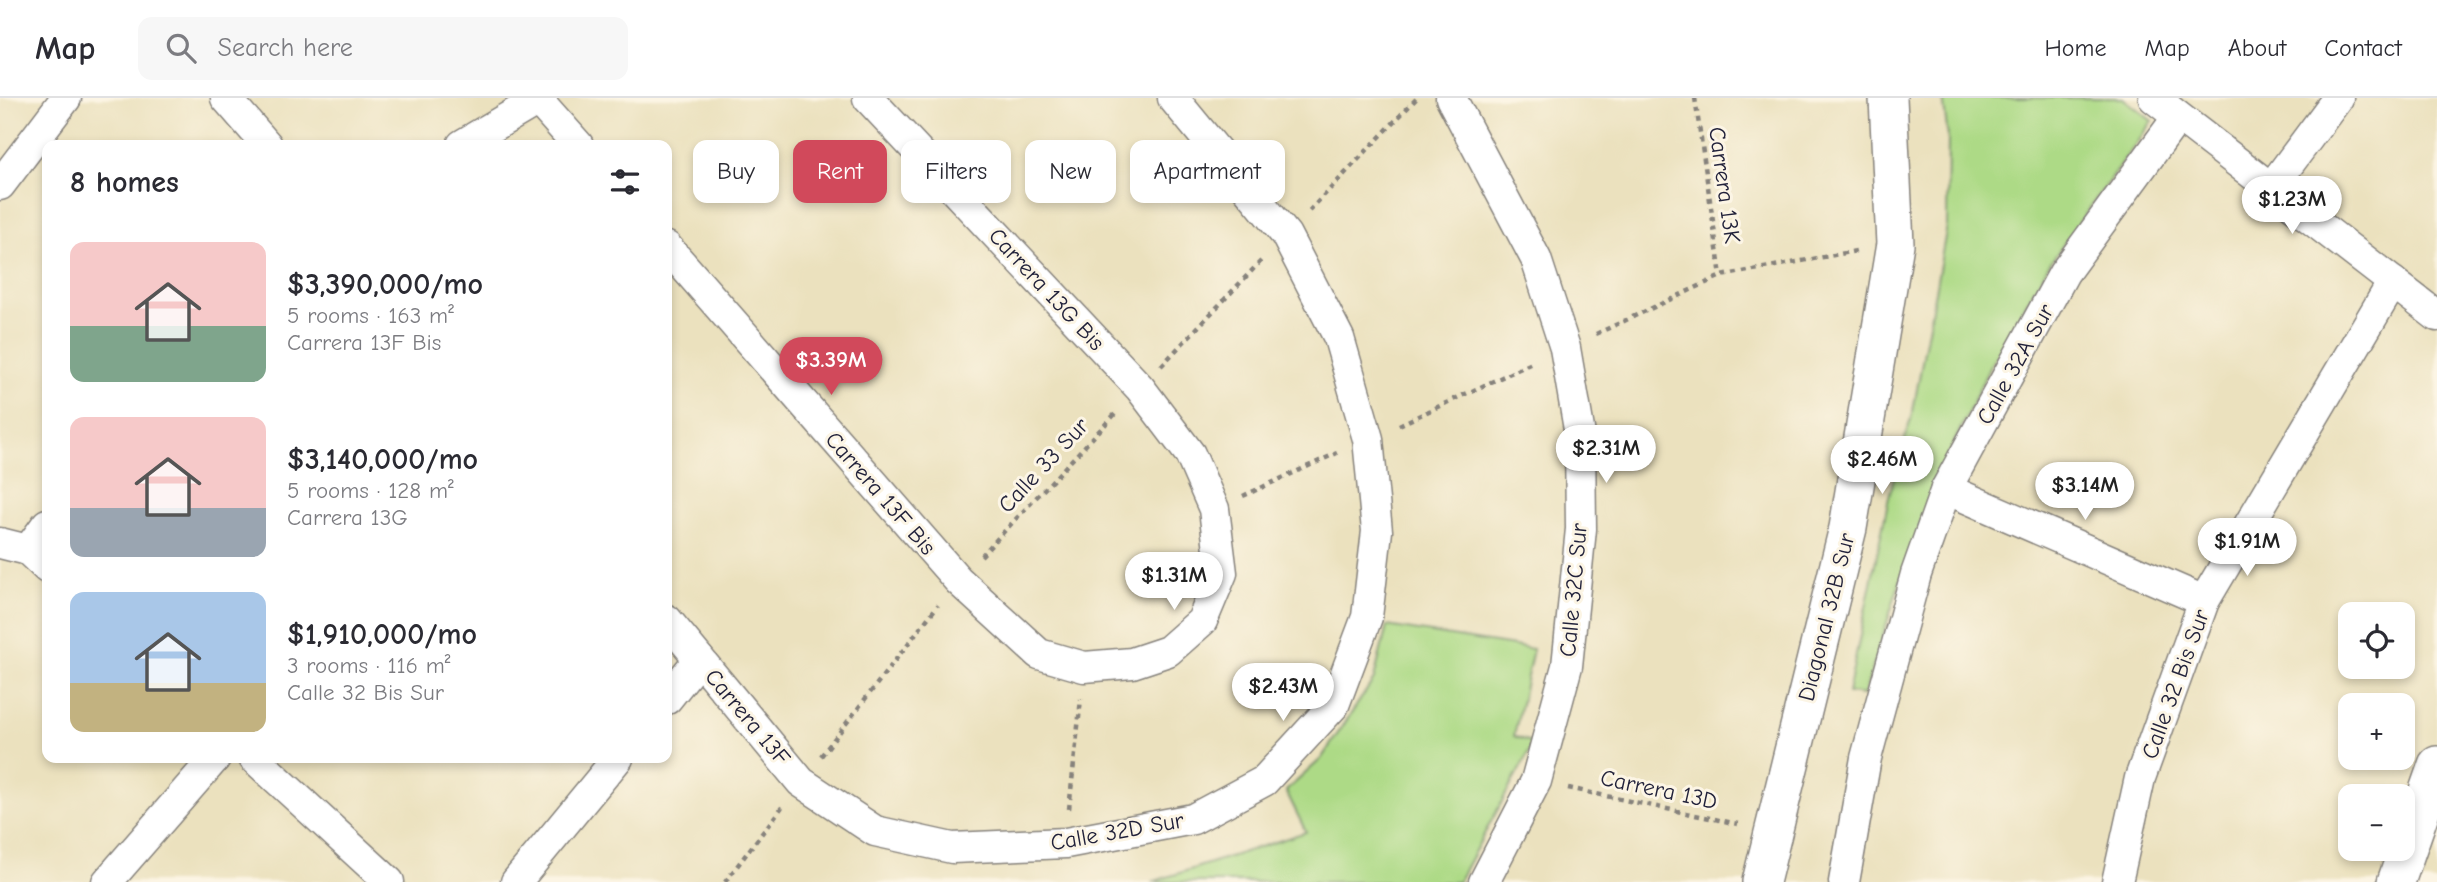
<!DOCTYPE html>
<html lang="en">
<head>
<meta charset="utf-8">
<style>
  :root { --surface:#fff; --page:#f7f7f7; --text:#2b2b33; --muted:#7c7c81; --line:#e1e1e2; --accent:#d1495b }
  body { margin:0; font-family:"Comic Neue",sans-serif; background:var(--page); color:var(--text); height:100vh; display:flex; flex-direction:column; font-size:26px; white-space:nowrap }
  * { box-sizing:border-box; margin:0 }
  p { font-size:23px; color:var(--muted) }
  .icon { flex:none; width:38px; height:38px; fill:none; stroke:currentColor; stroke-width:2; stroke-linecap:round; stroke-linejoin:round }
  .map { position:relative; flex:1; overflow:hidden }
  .panel { position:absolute; left:42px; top:42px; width:630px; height:623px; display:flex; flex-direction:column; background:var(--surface); border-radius:14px; box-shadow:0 4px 10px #0003 }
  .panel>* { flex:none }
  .hud { position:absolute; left:693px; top:42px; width:665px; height:63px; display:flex; gap:14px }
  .buttons { position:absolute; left:2338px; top:504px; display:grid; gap:14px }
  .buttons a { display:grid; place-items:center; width:77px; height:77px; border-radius:14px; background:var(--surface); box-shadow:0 4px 10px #0003; font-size:35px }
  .price { position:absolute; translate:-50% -60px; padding:0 16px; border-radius:24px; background:#fff; color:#222; font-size:23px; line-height:46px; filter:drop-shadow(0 2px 4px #0008) }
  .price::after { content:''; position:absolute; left:50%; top:42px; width:21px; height:16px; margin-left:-10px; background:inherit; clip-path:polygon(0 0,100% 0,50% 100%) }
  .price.selected { background:var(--accent); color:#fff }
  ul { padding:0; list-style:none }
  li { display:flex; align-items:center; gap:21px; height:175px; padding:0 28px }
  li span { display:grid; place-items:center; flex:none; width:196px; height:140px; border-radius:14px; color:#555 }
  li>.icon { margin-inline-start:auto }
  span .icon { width:84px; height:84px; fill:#fffc; stroke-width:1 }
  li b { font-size:30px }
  h2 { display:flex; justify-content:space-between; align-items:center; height:84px; padding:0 28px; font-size:30px }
  .tag { padding:0 24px; border-radius:14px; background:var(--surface); box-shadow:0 4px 10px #0003; font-size:24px; line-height:63px }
  .tag.selected { background:var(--accent); color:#fff }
  header { display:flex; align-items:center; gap:42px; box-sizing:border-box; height:98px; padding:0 35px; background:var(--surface); border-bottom:2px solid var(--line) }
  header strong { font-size:33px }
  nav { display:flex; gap:38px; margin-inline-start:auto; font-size:24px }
  .search { width:490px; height:63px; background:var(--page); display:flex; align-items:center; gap:18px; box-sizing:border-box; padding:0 24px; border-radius:14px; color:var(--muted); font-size:26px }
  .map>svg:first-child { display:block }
  .green { fill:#adda86; stroke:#687e60; stroke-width:2 }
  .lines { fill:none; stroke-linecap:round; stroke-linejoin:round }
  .minor-casing { stroke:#86827c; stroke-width:33 }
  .tertiary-casing { stroke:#86827c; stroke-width:40 }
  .path { stroke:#86827c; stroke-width:4.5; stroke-dasharray:5 5; stroke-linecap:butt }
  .minor { stroke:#fff; stroke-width:30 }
  .tertiary { stroke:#fff; stroke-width:37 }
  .labels { text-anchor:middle; stroke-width:6; stroke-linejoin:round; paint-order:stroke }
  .street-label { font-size:23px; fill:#22223b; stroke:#fcf5e5 }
</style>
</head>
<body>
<header>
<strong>Map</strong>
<div class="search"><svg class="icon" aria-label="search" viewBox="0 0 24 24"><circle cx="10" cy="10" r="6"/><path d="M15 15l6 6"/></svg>Search here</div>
<nav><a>Home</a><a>Map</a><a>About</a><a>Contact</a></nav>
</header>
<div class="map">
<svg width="2437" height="784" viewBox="0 0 2437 784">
  <rect width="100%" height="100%" fill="#fcf5e5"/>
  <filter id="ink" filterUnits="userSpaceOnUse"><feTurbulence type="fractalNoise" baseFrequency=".0143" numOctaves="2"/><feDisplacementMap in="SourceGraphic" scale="14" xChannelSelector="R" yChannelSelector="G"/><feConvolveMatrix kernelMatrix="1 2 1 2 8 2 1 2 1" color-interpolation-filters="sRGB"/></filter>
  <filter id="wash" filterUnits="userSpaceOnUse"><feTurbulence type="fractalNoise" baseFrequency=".00686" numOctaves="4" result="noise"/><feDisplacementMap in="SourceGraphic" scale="28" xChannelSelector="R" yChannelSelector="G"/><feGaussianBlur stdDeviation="1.57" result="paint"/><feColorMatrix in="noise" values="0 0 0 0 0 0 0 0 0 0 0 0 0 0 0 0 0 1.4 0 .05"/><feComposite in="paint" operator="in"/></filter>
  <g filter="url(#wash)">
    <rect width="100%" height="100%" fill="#ebe1be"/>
    <g class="green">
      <polygon points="1943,0 2123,0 2152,23 2048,168 1990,268 1937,381 1897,493 1864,597 1848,595 1890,394 1913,313 1947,128 1948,39"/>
      <polygon points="1387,528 1533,551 1514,638 1534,645 1458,784 1152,784 1306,734 1286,693 1321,661 1374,581"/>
    </g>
  </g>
  <g filter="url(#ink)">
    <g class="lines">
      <defs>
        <g id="minor">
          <polyline points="226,0 267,47"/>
          <polyline points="1451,0 1536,161 1565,250 1580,337 1581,431 1567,568 1536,683 1484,784"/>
          <polyline points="2154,0 2437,218"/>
          <polyline points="538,2 578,47"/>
          <polyline points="462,47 541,0"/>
          <polyline points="0,87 66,0"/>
          <polyline points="2271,90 2338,0"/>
          <polyline points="667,149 958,482 1039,556 1084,569 1132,565 1168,553 1202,523 1222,475 1214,411 1190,356 1140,290 868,0"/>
          <polyline points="1946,391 2204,503"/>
          <polyline points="0,445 28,452 47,470"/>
          <polyline points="28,452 47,426"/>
          <polyline points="667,522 801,684 875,733 952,750 1066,745 1193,721 1264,683 1334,607 1367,519 1377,433 1368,341 1339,240 1286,137 1173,0"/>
          <polyline points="667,601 699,561"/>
          <polyline points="254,660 389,784"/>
          <polyline points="107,784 215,660"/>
          <polyline points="516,784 618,660"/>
          <polyline points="1844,784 1866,660 1916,476 1946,391 2064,175 2178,19"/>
          <polyline points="2117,784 2140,680 2204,503 2393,184"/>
        </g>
        <g id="tertiary">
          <polyline points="1761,784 1848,430 1895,146 1888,0"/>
          <polyline points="2396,784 2437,667"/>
        </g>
      </defs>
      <use href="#minor" class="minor-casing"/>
      <use href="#tertiary" class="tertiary-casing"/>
      <g class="path">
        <polyline points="1695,0 1721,178"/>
        <polyline points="1309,113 1417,0"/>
        <polyline points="1596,236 1721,178 1856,153"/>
        <polyline points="1161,268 1261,163"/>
        <polyline points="1399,327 1534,264"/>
        <polyline points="1243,398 1337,355"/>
        <polyline points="981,458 1116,315"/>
        <polyline points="821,658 938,507"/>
        <polyline points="1568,690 1738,726"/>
        <polyline points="1069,711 1081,601"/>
        <polyline points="725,784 782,709"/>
      </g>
      <use href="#minor" class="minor"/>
      <use href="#tertiary" class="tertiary"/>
    </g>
  </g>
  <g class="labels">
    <g class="street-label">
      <text transform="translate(1725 87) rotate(82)" y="8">Carrera 13K</text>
      <text transform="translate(1047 191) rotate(47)" y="8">Carrera 13G Bis</text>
      <text transform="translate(2015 266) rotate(-61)" y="8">Calle 32A Sur</text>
      <text transform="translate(1043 367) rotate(-47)" y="8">Calle 33 Sur</text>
      <text transform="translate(881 395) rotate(49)" y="8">Carrera 13F Bis</text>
      <text transform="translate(1573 492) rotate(-85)" y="8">Calle 32C Sur</text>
      <text transform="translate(1826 519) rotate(-76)" y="8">Diagonal 32B Sur</text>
      <text transform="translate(2175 586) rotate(-70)" y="8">Calle 32 Bis Sur</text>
      <text transform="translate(748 619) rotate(50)" y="8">Carrera 13F</text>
      <text transform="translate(1659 691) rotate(12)" y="8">Carrera 13D</text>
      <text transform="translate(1117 733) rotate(-10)" y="8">Calle 32D Sur</text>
    </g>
  </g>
</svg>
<div class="buttons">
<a><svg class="icon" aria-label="locate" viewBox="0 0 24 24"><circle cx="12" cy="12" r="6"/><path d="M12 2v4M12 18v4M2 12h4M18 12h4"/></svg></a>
<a>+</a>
<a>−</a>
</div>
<b class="price" style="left:2292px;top:138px">$1.23M</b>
<b class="price selected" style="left:831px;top:299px">$3.39M</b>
<b class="price" style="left:1606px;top:387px">$2.31M</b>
<b class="price" style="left:1882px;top:398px">$2.46M</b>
<b class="price" style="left:2085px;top:424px">$3.14M</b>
<b class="price" style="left:2247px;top:480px">$1.91M</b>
<b class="price" style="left:1174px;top:514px">$1.31M</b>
<b class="price" style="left:1283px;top:625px">$2.43M</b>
<div class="hud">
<a class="tag">Buy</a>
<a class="tag selected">Rent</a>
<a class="tag">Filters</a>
<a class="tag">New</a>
<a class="tag">Apartment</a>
</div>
<section class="panel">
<h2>8 homes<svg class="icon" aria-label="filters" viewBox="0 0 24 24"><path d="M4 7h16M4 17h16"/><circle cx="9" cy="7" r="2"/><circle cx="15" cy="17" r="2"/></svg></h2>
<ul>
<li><span style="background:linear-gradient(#f6c9c9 60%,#7fa58c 0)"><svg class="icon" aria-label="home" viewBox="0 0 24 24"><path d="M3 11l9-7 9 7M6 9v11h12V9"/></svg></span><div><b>$3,390,000/mo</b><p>5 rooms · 163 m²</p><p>Carrera 13F Bis</p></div></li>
<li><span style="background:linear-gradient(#f6c9c9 65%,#9aa5b1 0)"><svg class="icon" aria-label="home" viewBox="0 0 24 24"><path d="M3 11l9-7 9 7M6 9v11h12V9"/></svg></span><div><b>$3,140,000/mo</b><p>5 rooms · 128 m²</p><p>Carrera 13G</p></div></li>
<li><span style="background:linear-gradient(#a9c7e8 65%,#c2b280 0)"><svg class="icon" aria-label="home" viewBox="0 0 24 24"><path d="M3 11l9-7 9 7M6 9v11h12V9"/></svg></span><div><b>$1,910,000/mo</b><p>3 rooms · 116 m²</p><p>Calle 32 Bis Sur</p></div></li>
</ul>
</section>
</div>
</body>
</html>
